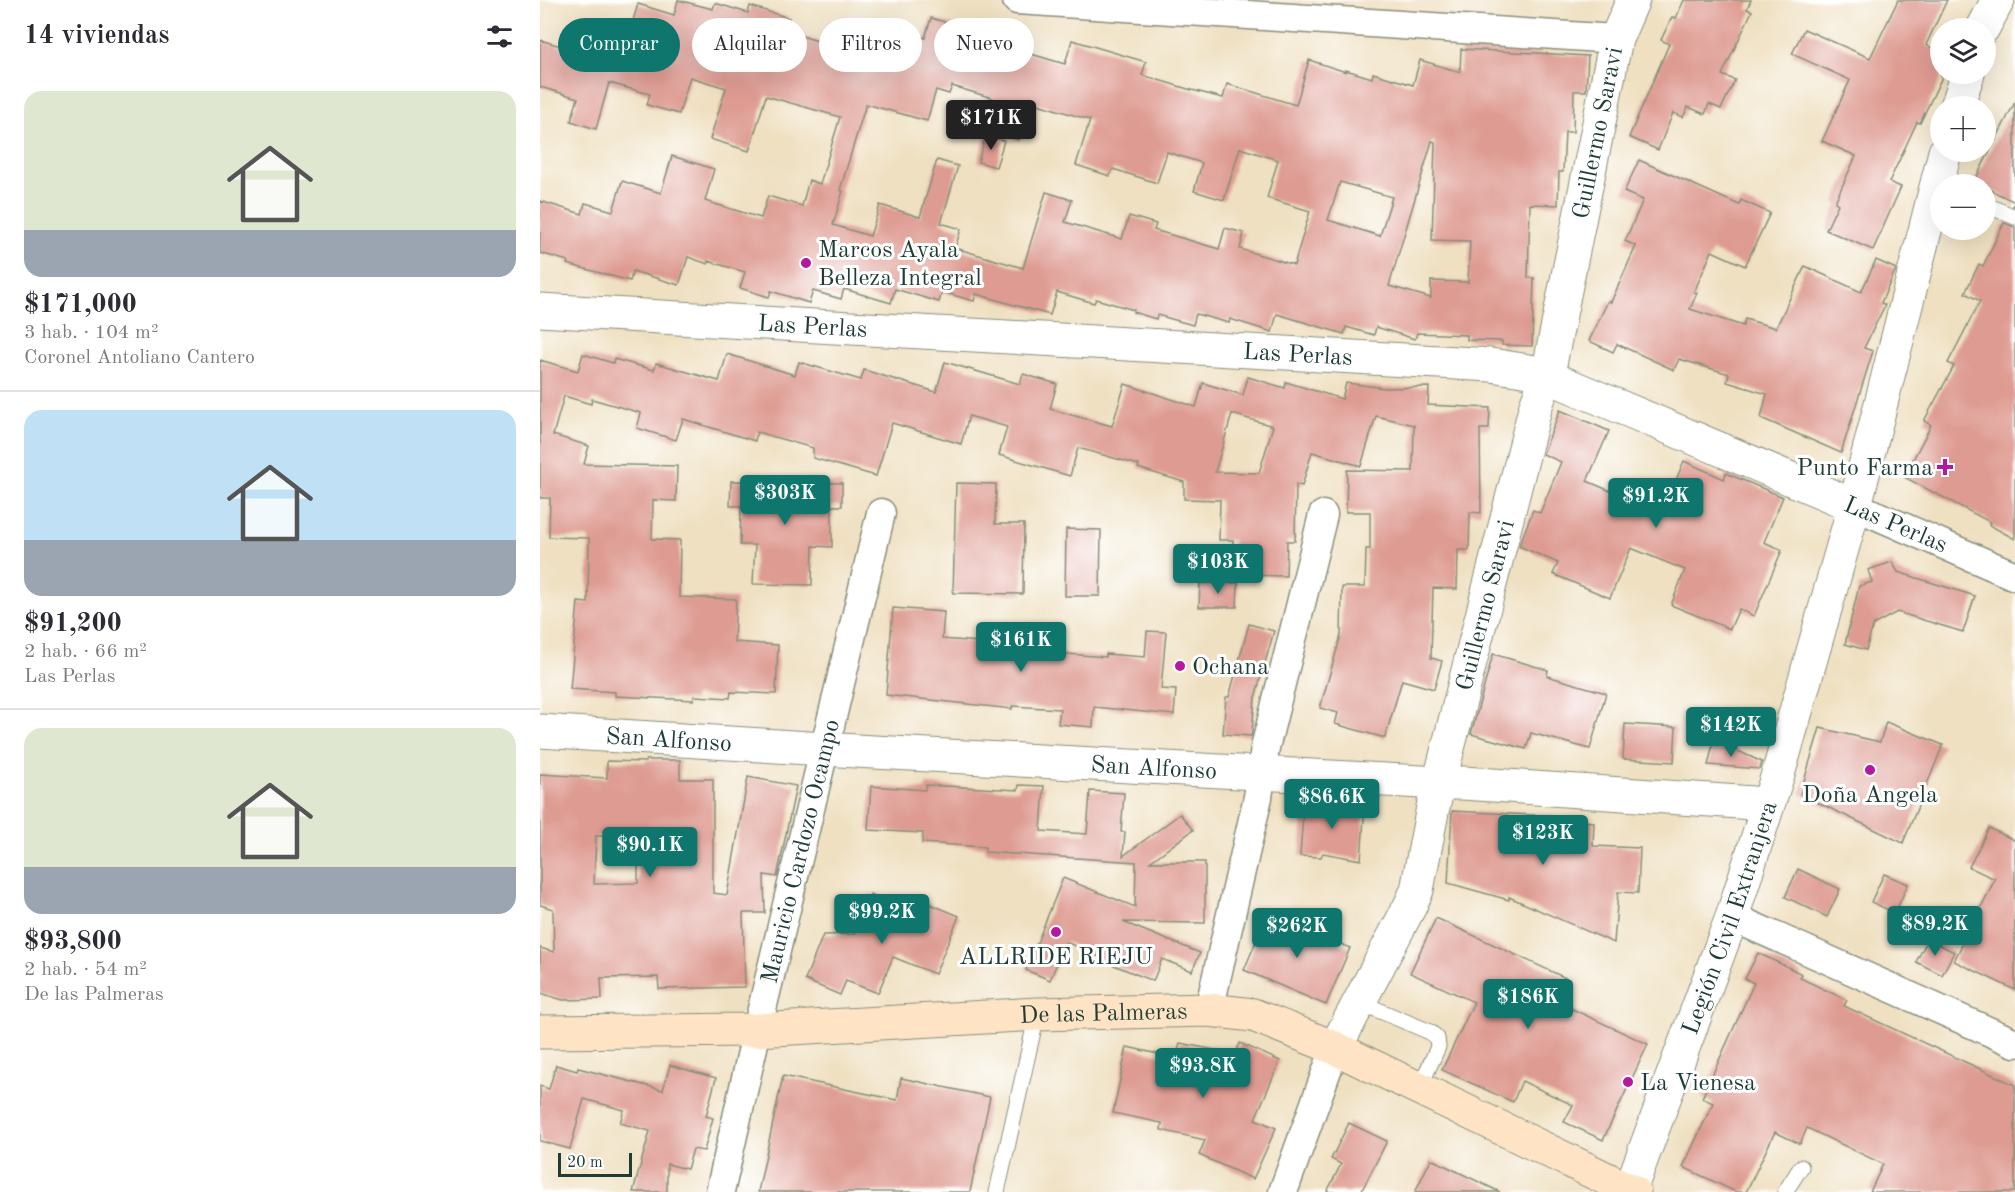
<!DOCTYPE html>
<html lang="es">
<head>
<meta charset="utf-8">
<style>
  :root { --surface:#fff; --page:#f7f7f7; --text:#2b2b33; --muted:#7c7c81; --line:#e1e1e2; --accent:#0f766e }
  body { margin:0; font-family:"Old Standard TT",serif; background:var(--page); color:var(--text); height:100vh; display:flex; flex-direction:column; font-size:22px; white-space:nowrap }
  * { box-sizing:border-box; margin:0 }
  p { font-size:20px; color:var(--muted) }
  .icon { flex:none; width:33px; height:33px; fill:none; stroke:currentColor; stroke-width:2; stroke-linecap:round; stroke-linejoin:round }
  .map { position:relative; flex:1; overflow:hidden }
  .details { display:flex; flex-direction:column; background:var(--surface); width:540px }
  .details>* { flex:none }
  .banner { position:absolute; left:18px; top:18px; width:570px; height:54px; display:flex; gap:12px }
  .buttons { position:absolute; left:1390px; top:18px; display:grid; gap:12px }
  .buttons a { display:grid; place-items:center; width:66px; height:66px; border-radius:50%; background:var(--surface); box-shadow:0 6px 24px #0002; font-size:30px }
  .scale { position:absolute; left:18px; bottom:15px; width:74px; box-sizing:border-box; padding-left:6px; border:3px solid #1f3d34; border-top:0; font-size:16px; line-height:21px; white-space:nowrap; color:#1f3d34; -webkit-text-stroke:4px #fff; paint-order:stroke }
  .price { position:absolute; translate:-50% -51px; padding:0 14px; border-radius:6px; background:var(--accent); color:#fff; font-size:20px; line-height:39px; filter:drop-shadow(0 2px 3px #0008) }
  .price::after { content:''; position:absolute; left:50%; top:36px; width:18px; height:14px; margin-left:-9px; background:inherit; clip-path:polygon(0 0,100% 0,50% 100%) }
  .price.current { background:#222; color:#fff }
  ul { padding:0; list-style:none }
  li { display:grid; align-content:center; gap:12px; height:318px; padding:0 24px }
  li+li { border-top:2px solid var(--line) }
  li span { display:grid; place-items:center; height:186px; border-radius:18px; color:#555 }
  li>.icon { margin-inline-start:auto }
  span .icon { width:108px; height:108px; fill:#fffc; stroke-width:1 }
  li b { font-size:26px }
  h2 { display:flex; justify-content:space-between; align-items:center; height:72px; padding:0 24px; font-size:26px }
  .pill { padding:0 21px; border-radius:27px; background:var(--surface); box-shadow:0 6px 24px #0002; font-size:21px; line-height:54px }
  .pill.current { background:var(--accent); color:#fff }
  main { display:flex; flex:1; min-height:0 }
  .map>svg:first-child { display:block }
  .building { fill:#de9b92; fill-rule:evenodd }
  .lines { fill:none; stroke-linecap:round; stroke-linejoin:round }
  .service-casing { stroke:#878e7a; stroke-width:17 }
  .minor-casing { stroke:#878e7a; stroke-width:31 }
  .tertiary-casing { stroke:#878e7a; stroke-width:35 }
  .secondary-casing { stroke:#878e7a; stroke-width:35 }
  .service { stroke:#fff; stroke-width:15 }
  .minor { stroke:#fff; stroke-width:28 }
  .tertiary { stroke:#fff; stroke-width:33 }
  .secondary { stroke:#fee4c5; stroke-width:33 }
  .poi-dot { fill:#b5179e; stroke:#fff; stroke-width:2 }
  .labels { text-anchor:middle; stroke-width:6; stroke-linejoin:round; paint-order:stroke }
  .street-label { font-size:24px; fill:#1f3d34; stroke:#fff }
  .poi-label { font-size:24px; fill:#1f3d34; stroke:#fff; text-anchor:start }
</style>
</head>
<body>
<main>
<section class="details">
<h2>14 viviendas<svg class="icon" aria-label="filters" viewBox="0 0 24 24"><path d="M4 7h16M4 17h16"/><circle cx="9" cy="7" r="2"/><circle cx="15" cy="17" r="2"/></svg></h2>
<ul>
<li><span style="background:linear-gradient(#dfe7d0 75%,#9aa5b1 0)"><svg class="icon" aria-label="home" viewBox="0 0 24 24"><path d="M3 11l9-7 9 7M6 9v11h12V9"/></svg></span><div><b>$171,000</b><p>3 hab. · 104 m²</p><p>Coronel Antoliano Cantero</p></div></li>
<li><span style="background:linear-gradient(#bfe0f5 70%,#9aa5b1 0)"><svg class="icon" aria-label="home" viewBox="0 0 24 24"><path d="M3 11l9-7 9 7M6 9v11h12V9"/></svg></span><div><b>$91,200</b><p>2 hab. · 66 m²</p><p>Las Perlas</p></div></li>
<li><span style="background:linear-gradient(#dfe7d0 75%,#9aa5b1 0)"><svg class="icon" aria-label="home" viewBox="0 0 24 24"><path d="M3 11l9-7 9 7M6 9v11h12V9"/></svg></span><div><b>$93,800</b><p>2 hab. · 54 m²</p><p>De las Palmeras</p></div></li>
</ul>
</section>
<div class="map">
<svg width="1475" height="1192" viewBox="0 0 1475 1192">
  <rect width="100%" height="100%" fill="#fff"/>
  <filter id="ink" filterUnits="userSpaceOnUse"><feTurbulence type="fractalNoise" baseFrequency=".0167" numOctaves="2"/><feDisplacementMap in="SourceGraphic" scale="12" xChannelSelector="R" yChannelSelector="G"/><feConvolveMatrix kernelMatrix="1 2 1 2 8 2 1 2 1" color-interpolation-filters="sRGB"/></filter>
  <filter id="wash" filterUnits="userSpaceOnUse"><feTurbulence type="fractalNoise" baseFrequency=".008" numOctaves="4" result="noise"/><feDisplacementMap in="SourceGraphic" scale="24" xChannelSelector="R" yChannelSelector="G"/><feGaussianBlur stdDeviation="1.35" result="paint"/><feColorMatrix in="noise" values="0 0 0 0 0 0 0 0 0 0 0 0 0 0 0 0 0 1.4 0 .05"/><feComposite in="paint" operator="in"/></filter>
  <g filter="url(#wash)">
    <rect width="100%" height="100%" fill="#efe0c1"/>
    <g id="blocks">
      <g class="building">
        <path d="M138 0 173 9 175 3 208 13 210 6 249 18 245 31 308 50 316 22 348 32 350 27 385 38 391 18 415 25 411 38 472 56 474 49 525 64 532 40 606 62 602 75 648 89 683 98 687 84 756 105 769 60 806 72V70L832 78 833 73 873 85 880 60 920 72 921 49 1048 56 1046 91H1034L1033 132H1025L1023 172H1019L1018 205 990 204 988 278H994L992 346 962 345V341L927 340V335L877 333 875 339 836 327 834 335 806 327 804 334 737 314 732 332 690 319 689 323 656 314 653 325 617 315 616 319 593 312 594 310 556 299 554 303 517 292 510 315 436 294 434 301 402 292 399 302 355 289 351 303 304 289 301 299 273 291 269 303 231 291 229 297 200 288 205 272 168 261V264L148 257 139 285 93 271 90 281 27 264 28 261 0 253V201L42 214 45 203 73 211 82 181 121 193 132 156 174 169 165 201 221 218 228 196 262 206 269 180 280 184 300 117 226 96 209 151 170 139 186 88 150 77 139 114 107 105 110 94 69 83 56 129 31 121 38 98 0 87V40L80 63 98 4 134 15ZM412 86 459 100 449 131 479 140 491 102 550 120 536 165 570 176 573 169 617 183 627 152 662 163 654 191 684 200 700 148 738 160 727 198 770 211 754 265 700 249 704 233 685 228 679 249 614 230 616 224 589 216 582 239 525 222 532 200 506 192 483 268 415 248 421 229 401 223 418 166 397 160 380 217 340 205 330 236 293 225 303 191 300 190 326 104 387 121 396 90 409 94ZM892 141 895 142 892 240 930 241 928 282 891 281V298L849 286ZM800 182 852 197 840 236 788 220Z"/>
        <polygon points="1144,0 1211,0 1207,9 1212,11 1182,75 1195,80 1181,109 1169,104 1165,114 1148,107 1143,117 1133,113 1118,150 1089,137 1129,44 1121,40 1132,17 1136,18"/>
        <polygon points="1358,0 1407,0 1386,45 1401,52 1401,79 1380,123 1377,122 1349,182 1361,187 1333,250 1286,230 1298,204 1295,202 1316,156 1282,141 1310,80 1252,54 1264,29 1330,58"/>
        <polygon points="1475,102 1475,206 1473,206 1475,202 1446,188 1446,184 1434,182"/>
        <polygon points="446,135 464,141 456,167 438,162"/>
        <polygon points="1099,160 1199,205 1201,200 1230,213 1205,266 1172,251 1154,292 1157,293 1150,309 1203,326 1205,319 1236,328 1265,266 1321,292 1336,260 1356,269 1341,303 1345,305 1324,348 1333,351 1301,453 1221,418 1227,394 1187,382 1189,374 1139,359 1134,370 1077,344 1073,352 1049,341 1068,301 1071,302 1096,246 1085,241 1103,200 1084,192"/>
        <polygon points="1464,223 1475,227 1475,539 1449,525 1450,522 1364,477 1391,425 1384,421 1414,366 1408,363 1440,301 1425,293 1439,264 1443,266"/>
        <path d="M43 354 73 363 74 359 114 370 116 363 179 381 187 354 255 375 259 362 321 380 324 370 396 392 405 362 480 384 483 374 517 384 510 409 572 426 585 384 656 407 663 383 703 395 708 377 745 388 746 382 802 399 806 383 845 388 889 387 888 405 950 408 949 429H940L941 513 930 512 929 550H918L917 589 893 588 891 658 902 661 894 689 862 680 845 738 795 724 798 713 780 708 801 635 802 587H825L826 549H830V512H806L807 470 873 471 874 425 836 416 821 466 772 452 762 486 756 484 755 541H747L746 576 692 575 693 540H679L680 500 644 499V482L598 468 599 465 538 448 530 476 459 455 467 427 429 416 421 444 352 423 336 476 273 458V448L217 432 215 441 143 419 136 440 97 428 101 413 52 399 51 404 24 396 13 435 49 446 44 464 137 466 136 501 113 500 112 539 140 540 139 597 196 599 194 642 238 645 236 694 191 692 190 698 154 696V700L75 696V692L30 689 38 602 48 603 49 538 9 537 10 498H0V360L38 371ZM692 414 733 426 719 473 675 472Z"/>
        <polygon points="1020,410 1069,431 1047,481 1122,513 1144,461 1184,479 1186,473 1243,497 1224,542 1242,550 1214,616 1199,609 1190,629 1131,605 1145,570 1091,548 1070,598 1013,574 1018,563 979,546 993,510 1000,513 1021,462 1003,454"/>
        <polygon points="191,481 302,483 302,506 292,506 292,547 273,546 272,585 213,584 215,545 200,545 201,506 190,506"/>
        <polygon points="416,483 456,484 455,524 484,524 483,594 413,593"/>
        <polygon points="526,529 561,530 560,596 525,596"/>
        <polygon points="1352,562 1358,572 1435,596 1423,632 1357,612 1333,625 1326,650 1305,644 1319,586 1332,582 1328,570"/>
        <polygon points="660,583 698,583 697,607 659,607"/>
        <polygon points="353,608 404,612 402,639 440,642 440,638 477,641 476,650 566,657 566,654 605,657 607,631 626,632 621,689 636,690 634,715 554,707 553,727 518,724 520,709 472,706 472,709 346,695"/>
        <polygon points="709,624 734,631 715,698 712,732 711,736 683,734 686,697 689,697"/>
        <polygon points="953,654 1008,670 1007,676 1066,693 1050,749 991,733 986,749 931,734"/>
        <polygon points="1346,722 1403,745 1363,843 1260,794 1280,728 1340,742"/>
        <polygon points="1085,724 1136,727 1134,762 1083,759"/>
        <polygon points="1174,740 1222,762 1220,769 1168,765"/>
        <path d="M106 760H140V779H173V893L187 895 208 777 256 786 237 877 224 875 225 913H203L205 987 119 989 118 977 61 978 62 999 23 1000 0 993V948L14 952 13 909 0 905V774L67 778V761L106 762ZM56 836H98V883L54 884Z"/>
        <polygon points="386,785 478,790 479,785 504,786 501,831 547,834 550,791 584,793 581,832 585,832 583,856 640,814 653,830 610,862 665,862 665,923 583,922 660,953 652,971 622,959 613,981 559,959 560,957 526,942 510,980 486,970 523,878 595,907 596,862 445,852 445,847 382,843 383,833 328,830 331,786 385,790"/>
        <polygon points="764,801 825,805 821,860 783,853 781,857 760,856"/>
        <polygon points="912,811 1013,816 1013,819 1054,822 1053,846 1100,848 1098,893 1078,892 1074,943 969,897 969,900 908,883"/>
        <polygon points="1449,828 1474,840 1475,839 1475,990 1414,961 1455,879 1429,867"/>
        <polygon points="1258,869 1300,889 1287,917 1245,897"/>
        <polygon points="1344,874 1368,884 1355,913 1331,902"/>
        <polygon points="330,894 376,913 381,900 419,916 395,974 353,957 338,993 306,981 300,995 265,980 283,935 314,934"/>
        <polygon points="728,913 810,948 786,1005 704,970"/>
        <polygon points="896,918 1030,980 1019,1003 1108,1044 1063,1140 1024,1122 1033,1105 982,1081 973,1102 902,1070 934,1002 870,973"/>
        <polygon points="1388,939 1414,952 1402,975 1376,962"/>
        <polygon points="1218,953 1262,974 1260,978 1307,1000 1304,1006 1475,1085 1475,1192 1330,1192 1343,1164 1267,1128 1260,1144 1235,1132 1206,1192 1196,1192 1143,1167 1173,1103 1162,1098 1214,983 1205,979"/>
        <polygon points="640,1043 695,1054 700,1043 740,1061 715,1119 736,1128 713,1179 659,1155 665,1140 621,1130 622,1123 573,1113 587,1047 636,1058"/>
        <polygon points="16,1065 37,1071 38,1068 123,1090 130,1065 176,1078 166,1116 173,1118 164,1151 153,1149 147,1169 127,1164 127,1192 93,1192 110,1131 80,1123 84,1110 44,1099 30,1149 0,1141 0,1086 9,1089"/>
        <polygon points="243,1076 357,1100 361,1078 450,1097 430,1192 218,1192"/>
        <polygon points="809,1123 847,1141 821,1192 787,1192 801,1164 791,1159"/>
        <polygon points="891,1159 960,1192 875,1192"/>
      </g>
    </g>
  </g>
  <g filter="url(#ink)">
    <use href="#blocks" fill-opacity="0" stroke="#878e7a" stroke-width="1.5"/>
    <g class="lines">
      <defs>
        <g id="service">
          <polyline points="1446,205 1475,217"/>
          <polyline points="819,1002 890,1032 897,1038 898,1047 879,1089"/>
          <polyline points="457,1192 497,1014"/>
          <polyline points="1245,1192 1261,1167"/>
        </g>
        <g id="minor">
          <polyline points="477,0 1076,39"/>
          <polyline points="1315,506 1475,576"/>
          <polyline points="1192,917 1475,1043"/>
          <polyline points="669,1010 718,797 725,748 783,515"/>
          <path id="s1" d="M180 1192 217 1030 341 513"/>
          <polyline points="743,1192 795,1048"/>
        </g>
        <g id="tertiary">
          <polyline points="1443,28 1458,0"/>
          <polyline points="1417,106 1428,74"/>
          <path id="s2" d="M0 310 951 365 1008 374 1021 382 1315 506"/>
          <path id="s3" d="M0 731 316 751 900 783H923L1228 804"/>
          <path id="s4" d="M795 1048 870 906 877 890 893 807 996 405 1008 374 1076 39 1093 0"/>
          <path id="s5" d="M1090 1190 1192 917 1239 771 1320 486 1405 152"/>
        </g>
        <g id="secondary">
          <path id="s6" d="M0 1032 217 1030 497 1014 669 1010 713 1015 795 1048 1094 1192"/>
        </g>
      </defs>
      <use href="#service" class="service-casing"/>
      <use href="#minor" class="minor-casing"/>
      <use href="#tertiary" class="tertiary-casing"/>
      <use href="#secondary" class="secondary-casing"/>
      <use href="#service" class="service"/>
      <use href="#minor" class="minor"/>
      <use href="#tertiary" class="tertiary"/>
      <use href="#secondary" class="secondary"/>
    </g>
  </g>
  <g class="poi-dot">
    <circle cx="266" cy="263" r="6"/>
    <path d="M1402 458h6v6h6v6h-6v6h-6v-6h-6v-6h6z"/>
    <circle cx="640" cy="666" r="6"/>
    <circle cx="1330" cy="770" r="6"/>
    <circle cx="516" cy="932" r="6"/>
    <circle cx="1088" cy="1082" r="6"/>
  </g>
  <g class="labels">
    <g class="street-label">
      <text dy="8" stroke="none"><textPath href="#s4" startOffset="957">Guillermo Saravi</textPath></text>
      <text dy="8" stroke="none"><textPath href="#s2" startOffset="273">Las Perlas</textPath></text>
      <text dy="8" stroke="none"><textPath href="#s2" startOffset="759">Las Perlas</textPath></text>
      <text transform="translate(1356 524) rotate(23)" y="8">Las Perlas</text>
      <text dy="8" stroke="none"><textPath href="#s4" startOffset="471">Guillermo Saravi</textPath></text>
      <text dy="8" stroke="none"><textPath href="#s3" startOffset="129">San Alfonso</textPath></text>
      <text dy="8" stroke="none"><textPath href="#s3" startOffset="615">San Alfonso</textPath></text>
      <text dy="8" stroke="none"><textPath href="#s1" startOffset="350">Mauricio Cardozo Ocampo</textPath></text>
      <text dy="8" stroke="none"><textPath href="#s5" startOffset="290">Legión Civil Extranjera</textPath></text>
      <text dy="8" stroke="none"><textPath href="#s6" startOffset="564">De las Palmeras</textPath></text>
    </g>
    <g class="poi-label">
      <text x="278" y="257">Marcos Ayala<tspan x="278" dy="28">Belleza Integral</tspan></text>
      <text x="1393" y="475" text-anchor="end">Punto Farma</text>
      <text x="652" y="674">Ochana</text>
      <text x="1330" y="802" text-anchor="middle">Doña Angela</text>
      <text x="516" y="964" text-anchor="middle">ALLRIDE RIEJU</text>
      <text x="1100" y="1090">La Vienesa</text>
    </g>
  </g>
</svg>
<div class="buttons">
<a><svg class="icon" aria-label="layers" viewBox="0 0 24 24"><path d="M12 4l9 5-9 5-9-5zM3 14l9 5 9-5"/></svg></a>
<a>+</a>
<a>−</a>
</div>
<div class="scale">20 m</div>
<b class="price current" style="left:451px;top:151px">$171K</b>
<b class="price" style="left:245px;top:526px">$303K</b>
<b class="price" style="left:1116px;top:529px">$91.2K</b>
<b class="price" style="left:678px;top:595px">$103K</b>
<b class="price" style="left:481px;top:673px">$161K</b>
<b class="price" style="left:1191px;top:758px">$142K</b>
<b class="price" style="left:792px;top:830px">$86.6K</b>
<b class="price" style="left:1003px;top:866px">$123K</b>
<b class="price" style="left:110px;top:878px">$90.1K</b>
<b class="price" style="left:342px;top:945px">$99.2K</b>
<b class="price" style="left:1395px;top:957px">$89.2K</b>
<b class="price" style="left:757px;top:959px">$262K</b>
<b class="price" style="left:988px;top:1030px">$186K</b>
<b class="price" style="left:663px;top:1099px">$93.8K</b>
<div class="banner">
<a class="pill current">Comprar</a>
<a class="pill">Alquilar</a>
<a class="pill">Filtros</a>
<a class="pill">Nuevo</a>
</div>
</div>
</main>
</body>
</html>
